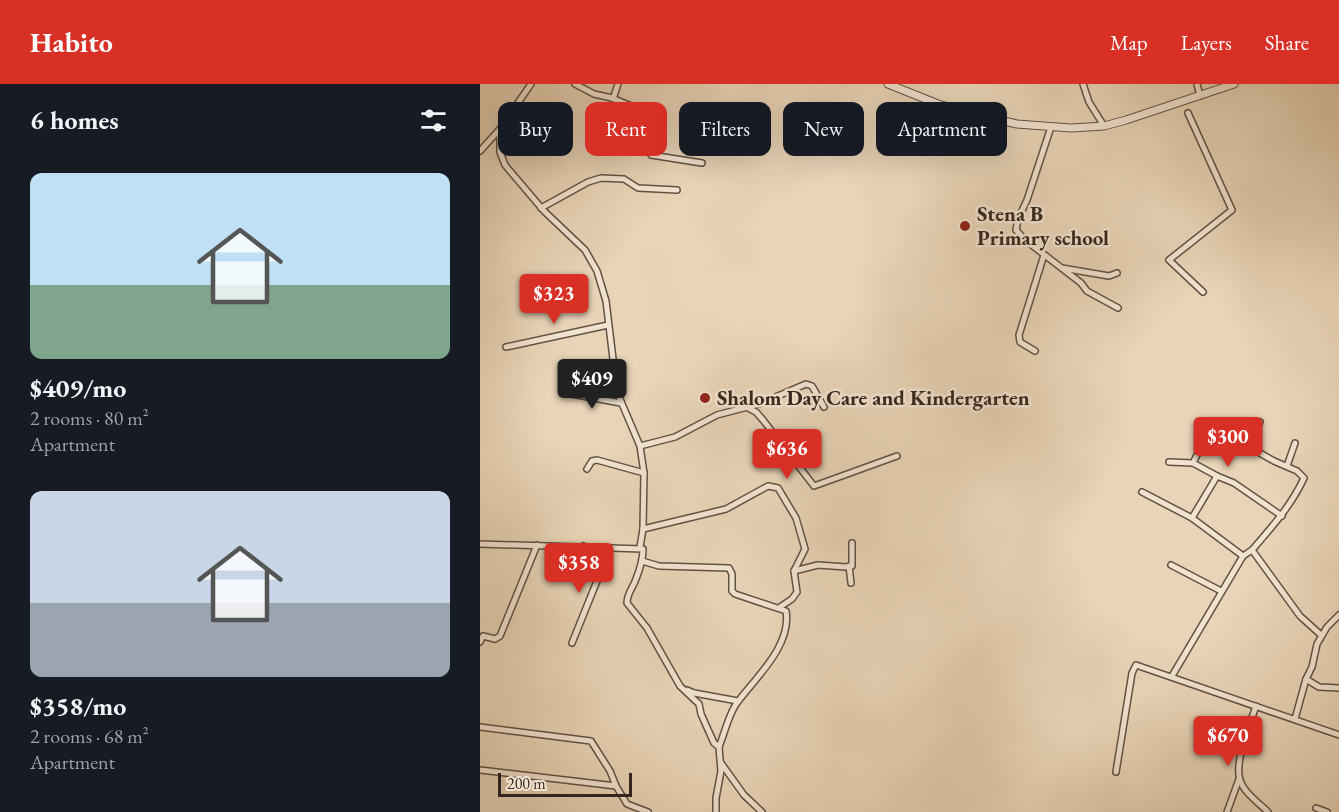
<!DOCTYPE html>
<html lang="en">
<head>
<meta charset="utf-8">
<style>
  :root { --surface:#171b24; --page:#20242c; --text:#f1f3f6; --muted:#9ea1a6; --accent:#d93025 }
  body { margin:0; font-family:"EB Garamond",serif; background:var(--page); color:var(--text); height:100vh; display:flex; flex-direction:column; font-size:22px; white-space:nowrap }
  * { box-sizing:border-box; margin:0 }
  p { font-size:20px; color:var(--muted) }
  .icon { flex:none; width:33px; height:33px; fill:none; stroke:currentColor; stroke-width:2; stroke-linecap:round; stroke-linejoin:round }
  .map { position:relative; flex:1; overflow:hidden }
  .drawer { display:flex; flex-direction:column; background:var(--surface); width:480px }
  .drawer>* { flex:none }
  .banner { position:absolute; left:18px; top:18px; width:570px; height:54px; display:flex; gap:12px }
  .scale { position:absolute; left:18px; bottom:15px; width:134px; box-sizing:border-box; padding-left:6px; border:3px solid #35271f; border-top:0; font-size:16px; line-height:21px; white-space:nowrap; color:#35271f; -webkit-text-stroke:4px #f1e3d0; paint-order:stroke }
  .price { position:absolute; translate:-50% -51px; padding:0 14px; border-radius:6px; background:var(--accent); color:#fff; font-size:20px; line-height:39px; filter:drop-shadow(0 2px 3px #0008) }
  .price::after { content:''; position:absolute; left:50%; top:36px; width:18px; height:14px; margin-left:-9px; background:inherit; clip-path:polygon(0 0,100% 0,50% 100%) }
  .price.selected { background:#222; color:#fff }
  ul { padding:0; list-style:none }
  li { display:grid; align-content:center; gap:12px; height:318px; padding:0 30px }
  li span { display:grid; place-items:center; height:186px; border-radius:12px; color:#555 }
  li>.icon { margin-inline-start:auto }
  span .icon { width:108px; height:108px; fill:#fffc; stroke-width:1 }
  li b { font-size:26px }
  h2 { display:flex; justify-content:space-between; align-items:center; height:72px; padding:0 30px; font-size:26px }
  .pill { padding:0 21px; border-radius:12px; background:var(--surface); box-shadow:0 6px 24px #0002; font-size:21px; line-height:54px }
  .pill.selected { background:var(--accent); color:#fff }
  header { display:flex; align-items:center; gap:36px; box-sizing:border-box; height:84px; padding:0 30px; background:var(--accent); color:#fff }
  header strong { font-size:28px }
  nav { display:flex; gap:33px; margin-inline-start:auto; font-size:21px }
  main { display:flex; flex:1; min-height:0 }
  .map>svg:first-child { display:block }
  .lines { fill:none; stroke-linecap:round; stroke-linejoin:round }
  .minor-casing { stroke:#625245; stroke-width:8 }
  .tertiary-casing { stroke:#625245; stroke-width:9 }
  .minor { stroke:#f1e3d0; stroke-width:5 }
  .tertiary { stroke:#f1e3d0; stroke-width:7 }
  .poi-dot { fill:#8f2418; stroke:#f1e3d0; stroke-width:2 }
  .labels { text-anchor:middle; stroke-width:5; stroke-linejoin:round; paint-order:stroke }
  .poi-label { font-size:21px; font-weight:bold; fill:#35271f; stroke:#f1e3d0; text-anchor:start }
</style>
</head>
<body>
<header>
<strong>Habito</strong>
<nav><a>Map</a><a>Layers</a><a>Share</a></nav>
</header>
<main>
<section class="drawer">
<h2>6 homes<svg class="icon" aria-label="filters" viewBox="0 0 24 24"><path d="M4 7h16M4 17h16"/><circle cx="9" cy="7" r="2"/><circle cx="15" cy="17" r="2"/></svg></h2>
<ul>
<li><span style="background:linear-gradient(#bfe0f5 60%,#7fa58c 0)"><svg class="icon" aria-label="home" viewBox="0 0 24 24"><path d="M3 11l9-7 9 7M6 9v11h12V9"/></svg></span><div><b>$409/mo</b><p>2 rooms · 80 m²</p><p>Apartment</p></div></li>
<li><span style="background:linear-gradient(#c9d6e8 60%,#9aa5b1 0)"><svg class="icon" aria-label="home" viewBox="0 0 24 24"><path d="M3 11l9-7 9 7M6 9v11h12V9"/></svg></span><div><b>$358/mo</b><p>2 rooms · 68 m²</p><p>Apartment</p></div></li>
</ul>
</section>
<div class="map">
<svg width="859" height="728" viewBox="0 0 859 728">
  <rect width="100%" height="100%" fill="#e9d4b7"/>
  <filter id="stains"><feTurbulence type="fractalNoise" baseFrequency=".00333" numOctaves="4"/><feColorMatrix values="0 0 0 0 .2 0 0 0 0 .09 0 0 0 0 .02 0 0 0 .5 -.17"/></filter>
  <radialGradient id="worn" r=".72"><stop offset=".6" stop-color="#630" stop-opacity="0"/><stop offset="1" stop-color="#630" stop-opacity=".3"/></radialGradient>
  <g class="lines">
    <defs>
      <g id="minor">
        <polyline points="95,0 114,10 132,14 170,30 172,36 169,67 171,71 222,79"/>
        <polyline points="603,0 609,18 624,42"/>
        <polyline points="717,0 720,12"/>
        <polyline points="133,15 138,0"/>
        <polyline points="708,29 752,126 689,176 723,208"/>
        <polyline points="571,43 547,116 538,135 536,146 544,155 601,199 607,207 638,224"/>
        <polyline points="20,45 20,68 25,81 64,127 105,166 117,187 126,217 137,308 160,362 164,389 163,445 160,463"/>
        <polyline points="0,67 20,45 51,0"/>
        <polyline points="61,124 108,98 121,94 144,95 158,104 197,106"/>
        <polyline points="582,184 629,192 637,189"/>
        <polyline points="26,263 128,241"/>
        <polyline points="555,267 540,258 539,251 564,171"/>
        <polyline points="86,309 141,319"/>
        <polyline points="268,324 276,328 283,336 334,402 417,372"/>
        <path d="M746 350 794 377 817 387 824 394C811 422 792 443 772 466"/>
        <polyline points="160,362 195,353 237,331 279,320 326,300 332,302 344,323"/>
        <path d="M776 365C770 356 776 347 780 338"/>
        <polyline points="718,369 713,379 737,392"/>
        <polyline points="689,378 713,379"/>
        <polyline points="807,382 815,359"/>
        <polyline points="107,385 112,377 117,376 164,389"/>
        <polyline points="662,408 712,434 763,472 772,466 820,532 841,551"/>
        <polyline points="712,434 737,392 754,399 802,432"/>
        <polyline points="163,445 246,425 288,402 298,404 316,434 325,465 314,487 317,508 312,515 300,523"/>
        <path d="M0 460 163 465C163 475 160 485 156 495 153 504 147 509 147 519L167 544 200 602 219 620 221 630 234 659 239 663 241 687 236 714V728"/>
        <path d="M162 477 179 482 249 484 252 490V507L255 510 306 527C312 562 275 594 257 619 249 629 244 651 239 663"/>
        <polyline points="691,481 741,507"/>
        <polyline points="369,482 371,499"/>
        <polyline points="314,487 338,481 366,483 372,482 372,459"/>
        <polyline points="0,558 3,552 15,555 20,552 57,461"/>
        <polyline points="92,559 117,497 103,462"/>
        <polyline points="692,592 763,472"/>
        <polyline points="826,595 839,603 859,604"/>
        <polyline points="207,606 214,609 258,617"/>
        <path d="M776 622C770 640 754 678 760 696 764 709 779 719 788 728"/>
        <polyline points="815,635 826,595 832,583 837,560 847,543 859,531"/>
        <polyline points="0,643 111,657 130,687 136,702 147,720 168,728"/>
        <polyline points="241,679 264,711 282,728"/>
        <polyline points="0,686 136,702"/>
        <polyline points="636,688 652,589 656,581 859,651"/>
        <polyline points="836,724 847,728"/>
        <polyline points="747,728 759,695"/>
      </g>
      <polyline id="tertiary" points="408,0 458,20 501,32 537,40 591,44 624,42 646,36 754,0"/>
    </defs>
    <use href="#minor" class="minor-casing"/>
    <use href="#tertiary" class="tertiary-casing"/>
    <use href="#minor" class="minor"/>
    <use href="#tertiary" class="tertiary"/>
  </g>
  <g class="poi-dot">
    <circle cx="485" cy="142" r="6"/>
    <circle cx="225" cy="314" r="6"/>
  </g>
  <g class="labels">
    <g class="poi-label">
      <text x="497" y="137">Stena B<tspan x="497" dy="24">Primary school</tspan></text>
      <text x="237" y="321">Shalom Day Care and Kindergarten</text>
    </g>
  </g>
  <rect width="100%" height="100%" filter="url(#stains)"/>
  <rect width="100%" height="100%" fill="url(#worn)"/>
</svg>
<div class="scale">200 m</div>
<b class="price" style="left:74px;top:241px">$323</b>
<b class="price selected" style="left:112px;top:326px">$409</b>
<b class="price" style="left:748px;top:384px">$300</b>
<b class="price" style="left:307px;top:396px">$636</b>
<b class="price" style="left:99px;top:510px">$358</b>
<b class="price" style="left:748px;top:683px">$670</b>
<div class="banner">
<a class="pill">Buy</a>
<a class="pill selected">Rent</a>
<a class="pill">Filters</a>
<a class="pill">New</a>
<a class="pill">Apartment</a>
</div>
</div>
</main>
</body>
</html>
